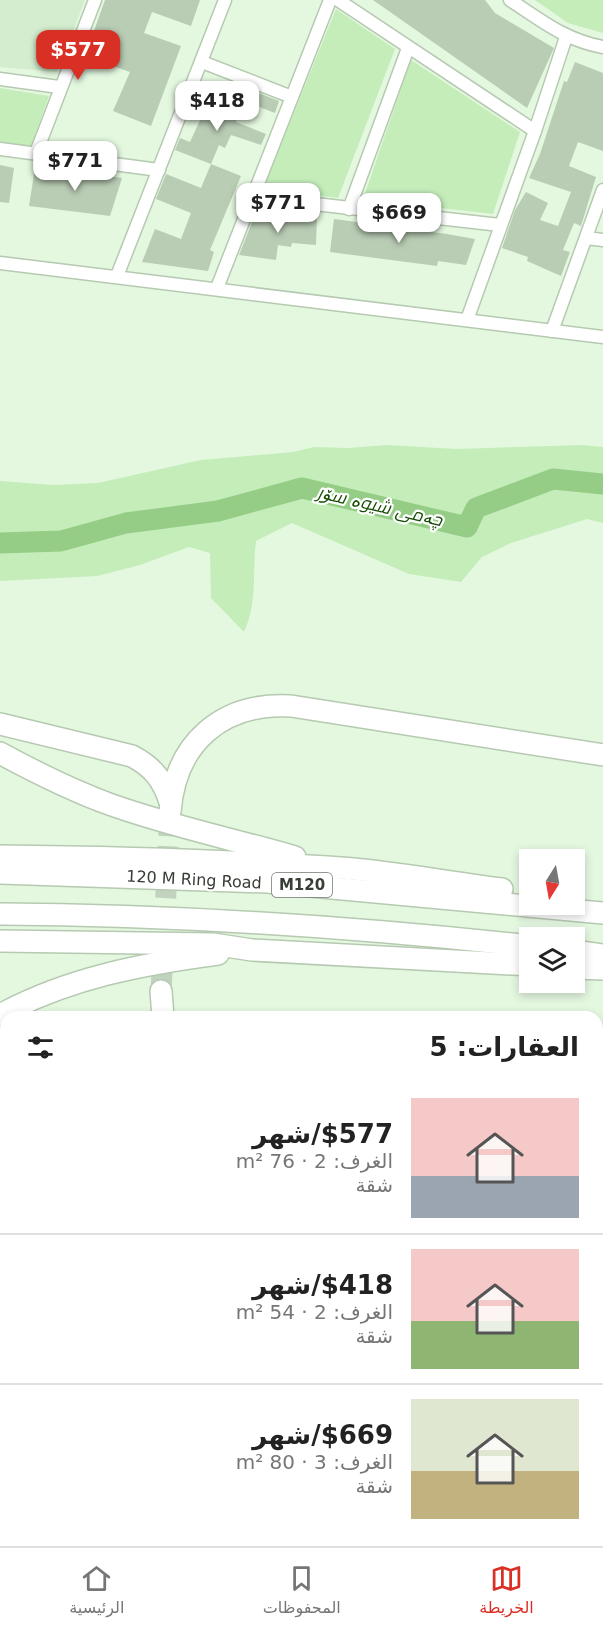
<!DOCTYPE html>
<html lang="ar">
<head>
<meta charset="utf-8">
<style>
  :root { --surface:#fff; --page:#f2f2f2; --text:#222; --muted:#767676; --line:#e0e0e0; --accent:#d93025 }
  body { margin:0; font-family:"DejaVu Sans",Cairo,sans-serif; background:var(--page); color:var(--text); direction:rtl; height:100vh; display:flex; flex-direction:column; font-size:22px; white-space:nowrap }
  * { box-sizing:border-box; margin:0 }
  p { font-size:20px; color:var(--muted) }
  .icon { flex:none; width:33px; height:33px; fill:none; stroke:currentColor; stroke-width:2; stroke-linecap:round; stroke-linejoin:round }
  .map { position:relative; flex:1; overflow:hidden; direction:ltr }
  .sheet { position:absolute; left:0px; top:1011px; width:603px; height:536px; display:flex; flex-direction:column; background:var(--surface); border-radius:18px 18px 0 0; box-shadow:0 3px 9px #0003; direction:rtl }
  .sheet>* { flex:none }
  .needle { width:39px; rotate:191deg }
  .fabs { position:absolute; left:519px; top:849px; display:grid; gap:12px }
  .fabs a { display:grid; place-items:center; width:66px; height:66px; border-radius:0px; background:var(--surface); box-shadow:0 3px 9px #0003; font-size:30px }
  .price { position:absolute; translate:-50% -51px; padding:0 14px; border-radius:12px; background:#fff; color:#222; font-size:20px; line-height:39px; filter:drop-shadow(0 2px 3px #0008) }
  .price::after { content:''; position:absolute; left:50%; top:36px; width:18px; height:14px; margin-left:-9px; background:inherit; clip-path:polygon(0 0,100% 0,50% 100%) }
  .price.active { background:var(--accent); color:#fff }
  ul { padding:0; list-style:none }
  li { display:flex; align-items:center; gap:18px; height:150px; padding:0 24px }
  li+li { border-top:2px solid var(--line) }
  li span { display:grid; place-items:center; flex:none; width:168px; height:120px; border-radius:0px; color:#555 }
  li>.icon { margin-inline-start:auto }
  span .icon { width:72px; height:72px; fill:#fffc; stroke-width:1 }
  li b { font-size:26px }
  h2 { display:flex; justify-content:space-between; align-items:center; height:72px; padding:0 24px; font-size:26px }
  .tabs { display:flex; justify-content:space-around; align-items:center; height:84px; border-top:2px solid var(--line); background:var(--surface); font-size:16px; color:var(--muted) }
  .tabs a { display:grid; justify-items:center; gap:3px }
  .tabs .active { color:var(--accent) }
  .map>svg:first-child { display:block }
  .built { fill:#d4edce }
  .green { fill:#c4edba }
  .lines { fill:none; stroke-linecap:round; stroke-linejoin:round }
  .river { stroke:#95cd87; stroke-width:21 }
  .building { fill:#b9ccb4 }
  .motorway-tunnel { stroke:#c1d3be; stroke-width:21; stroke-dasharray:21 10; stroke-linecap:butt }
  .service-casing { stroke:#b6c9b1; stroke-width:9 }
  .pedestrian-casing { stroke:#b6c9b1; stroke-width:11 }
  .minor-casing { stroke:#b6c9b1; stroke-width:15 }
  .secondary-casing { stroke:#b6c9b1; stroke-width:20 }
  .motorway-casing { stroke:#b6c9b1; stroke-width:24 }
  .service { stroke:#fff; stroke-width:6 }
  .pedestrian { stroke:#fff; stroke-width:8 }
  .minor { stroke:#fff; stroke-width:12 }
  .secondary { stroke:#fff; stroke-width:16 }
  .motorway { stroke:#fff; stroke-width:21 }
  .labels { text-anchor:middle; stroke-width:4.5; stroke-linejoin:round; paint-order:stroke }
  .shield { fill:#fff; stroke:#737872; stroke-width:1.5 }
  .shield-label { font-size:15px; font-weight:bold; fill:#373e35 }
  .street-label { font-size:16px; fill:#373e35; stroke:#fff }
  .water-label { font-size:18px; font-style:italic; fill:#174d05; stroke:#fff }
</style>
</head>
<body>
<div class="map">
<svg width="603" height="1546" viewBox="0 0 603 1546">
  <rect width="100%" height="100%" fill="#e4f8e0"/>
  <g class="built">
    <polygon points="0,0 85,0 57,72 0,67"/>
    <rect x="0" y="1343" width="6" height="89"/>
  </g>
  <g class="green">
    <polygon points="535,0 603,0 603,33 568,23"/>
    <polygon points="336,9 395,49 338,198 263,189"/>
    <polygon points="411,60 520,132 493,214 363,199"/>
    <polygon points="0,88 49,96 31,146 0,142"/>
    <path d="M387 445 457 449 582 445 603 447V523L587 519 511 543 482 557 461 582 409 574 292 523 256 541C252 572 258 602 244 632L211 598 210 553 189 547 140 565 97 576 0 581V481L53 485 98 483 201 460 293 452 314 447 348 448Z"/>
    <polygon points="597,1234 603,1235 603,1326 597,1325"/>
    <polygon points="385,1540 475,1541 477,1546 385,1546"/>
  </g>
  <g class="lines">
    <polyline class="river" points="0,543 61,541 126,523 218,511 302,488 467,527 476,508 553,479 603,484"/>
  </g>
  <g class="building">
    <polygon points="105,0 200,0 191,26 152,12 144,33 181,46 151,126 113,111 130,72 85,56"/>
    <polygon points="373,0 485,0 495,13 554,48 527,108"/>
    <polygon points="575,62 603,73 603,151 578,142 569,166 596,177 581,226 574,223 563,250 570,252 561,276 527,261 528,257 502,248 515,210 526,192 548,203 540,220 558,226 571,192 529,178 540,154 564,81 567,82"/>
    <polygon points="251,90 279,101 275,113 246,102"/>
    <polygon points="210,98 242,108 236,122 266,134 261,145 231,135 225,148 219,145 211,164 175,150 180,138 190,142"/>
    <polygon points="211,164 241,176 210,250 214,252 208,271 142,262 155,229 181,239 191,213 156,199 166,174 201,188"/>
    <polygon points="0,165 14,168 9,203 0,202"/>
    <polygon points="35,168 79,176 80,172 122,178 110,216 29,206"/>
    <polygon points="256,212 295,217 296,213 317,216 316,245 292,243 291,247 278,245 276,260 239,255"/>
    <polygon points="334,219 447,234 475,239 466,265 438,261 437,266 330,252"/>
  </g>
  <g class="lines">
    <polyline class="motorway-tunnel" points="161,991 170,812"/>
    <defs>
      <g id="service">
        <polyline points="597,1067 603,1068"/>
        <polyline points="597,1424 603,1424"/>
      </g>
      <polyline id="pedestrian" points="597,1334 603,1335"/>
      <g id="minor">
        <polyline points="338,0 535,131"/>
        <path d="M510 0C542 21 565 40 603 47"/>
        <polyline points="202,62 292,97"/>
        <polyline points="0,79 59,87"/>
        <polyline points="0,149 159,170"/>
        <polyline points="36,153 95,0"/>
        <polyline points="253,197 500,225"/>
        <polyline points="349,209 408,48"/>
        <polyline points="586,238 603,240"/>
        <polyline points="0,263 603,337"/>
        <polyline points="117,276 225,0"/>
        <polyline points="217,288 330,0"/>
        <polyline points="467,320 535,131 566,37"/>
        <polyline points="552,331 603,190"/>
        <polyline points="0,1140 6,1140"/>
        <polyline points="0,1162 6,1161"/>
        <polyline points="0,1259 6,1259"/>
        <polyline points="0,1333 6,1333"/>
        <polyline points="597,1519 603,1519"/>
        <polyline points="0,1525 6,1525"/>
        <polyline points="19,1540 20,1546"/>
        <polyline points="489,1540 491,1546"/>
        <polyline points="378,1546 378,1540"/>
        <polyline points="572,1546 572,1540"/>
      </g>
      <g id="secondary">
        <polyline points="223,1540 223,1546"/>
        <polyline points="249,1540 249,1546"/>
      </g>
      <g id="motorway">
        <path d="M0 724 132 756C153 767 163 780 170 802"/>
        <path d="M0 753C35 772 71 790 109 804 170 826 233 839 295 857"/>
        <path d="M170 812C175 743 222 702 291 706L603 755"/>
        <path d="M0 856C109 857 218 860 327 867 386 870 444 882 502 889"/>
        <polyline points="0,873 267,882 603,913"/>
        <path d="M0 914C177 915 354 927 530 946"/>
        <polyline points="0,941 213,944 252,950 530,965"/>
        <polyline points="574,951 603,955"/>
        <polyline points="574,968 603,969"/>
        <polyline points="161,991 163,1017"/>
        <path d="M0 1015C68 978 142 964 218 954"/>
        <polyline points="0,1065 6,1063"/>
      </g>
    </defs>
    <use href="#service" class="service-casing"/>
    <use href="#pedestrian" class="pedestrian-casing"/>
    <use href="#minor" class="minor-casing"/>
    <use href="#secondary" class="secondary-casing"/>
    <use href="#motorway" class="motorway-casing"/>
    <use href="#service" class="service"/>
    <use href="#pedestrian" class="pedestrian"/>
    <use href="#minor" class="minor"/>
    <use href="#secondary" class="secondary"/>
    <use href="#motorway" class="motorway"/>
  </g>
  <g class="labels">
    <rect class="shield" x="272" y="873" width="60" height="24" rx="4.5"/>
    <g class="shield-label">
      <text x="302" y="890">M120</text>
    </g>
    <g class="street-label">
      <text transform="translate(194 879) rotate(3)" y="6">120 M Ring Road</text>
    </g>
    <g class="water-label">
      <text transform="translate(380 506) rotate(13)" y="6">چەمی شیوە سۆر</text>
    </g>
  </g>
</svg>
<div class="fabs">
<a><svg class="needle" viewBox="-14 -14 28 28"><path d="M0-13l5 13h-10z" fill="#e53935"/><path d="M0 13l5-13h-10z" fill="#767676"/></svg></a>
<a><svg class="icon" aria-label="layers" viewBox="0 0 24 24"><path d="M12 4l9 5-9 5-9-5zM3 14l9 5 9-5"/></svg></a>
</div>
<b class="price active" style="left:78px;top:81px">$577</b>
<b class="price" style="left:217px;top:132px">$418</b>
<b class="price" style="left:75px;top:192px">$771</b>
<b class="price" style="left:278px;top:234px">$771</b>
<b class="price" style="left:399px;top:244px">$669</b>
<section class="sheet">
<h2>العقارات: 5<svg class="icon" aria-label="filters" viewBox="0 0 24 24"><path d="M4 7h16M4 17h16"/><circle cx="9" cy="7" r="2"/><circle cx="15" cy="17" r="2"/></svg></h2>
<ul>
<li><span style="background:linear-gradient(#f6c9c9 65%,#9aa5b1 0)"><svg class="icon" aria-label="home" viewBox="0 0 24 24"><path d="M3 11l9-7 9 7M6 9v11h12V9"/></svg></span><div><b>$577/شهر</b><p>الغرف: 2 · 76 m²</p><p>شقة</p></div></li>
<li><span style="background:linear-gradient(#f6c9c9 60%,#8fb573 0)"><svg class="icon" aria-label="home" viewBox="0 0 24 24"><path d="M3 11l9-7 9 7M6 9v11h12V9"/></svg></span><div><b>$418/شهر</b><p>الغرف: 2 · 54 m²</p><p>شقة</p></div></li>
<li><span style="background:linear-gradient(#dfe7d0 60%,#c2b280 0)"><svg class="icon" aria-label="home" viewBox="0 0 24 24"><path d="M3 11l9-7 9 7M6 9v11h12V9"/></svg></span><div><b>$669/شهر</b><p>الغرف: 3 · 80 m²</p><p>شقة</p></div></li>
</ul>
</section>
</div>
<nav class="tabs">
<a class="active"><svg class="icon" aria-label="map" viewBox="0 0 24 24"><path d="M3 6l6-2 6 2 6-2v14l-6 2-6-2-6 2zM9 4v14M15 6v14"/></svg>الخريطة</a>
<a><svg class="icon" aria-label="saved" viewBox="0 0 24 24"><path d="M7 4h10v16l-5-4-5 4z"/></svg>المحفوظات</a>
<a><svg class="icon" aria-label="home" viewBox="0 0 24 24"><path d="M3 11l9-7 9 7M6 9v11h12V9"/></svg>الرئيسية</a>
</nav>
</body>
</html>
